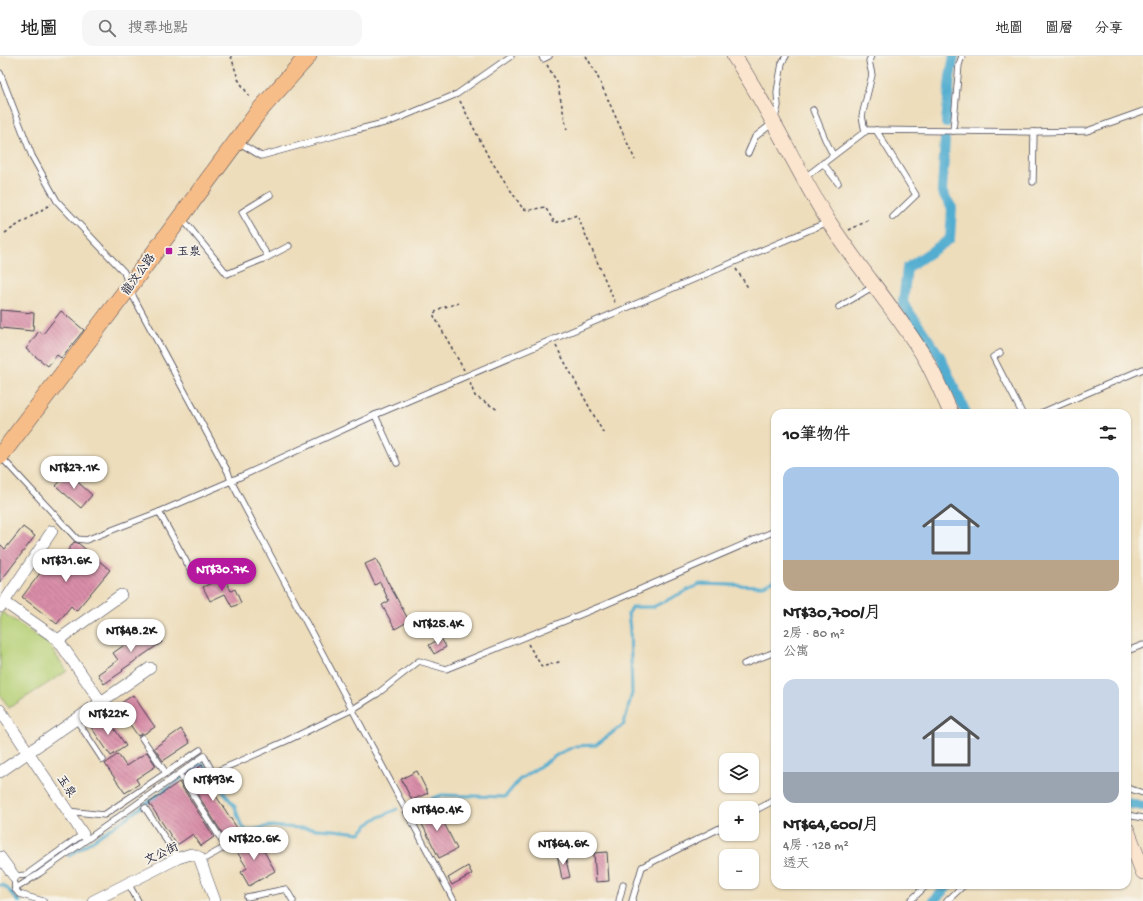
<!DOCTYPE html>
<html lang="zh-TW">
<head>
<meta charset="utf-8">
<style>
  :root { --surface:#fff; --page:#f6f6f6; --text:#222; --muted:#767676; --line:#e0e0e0; --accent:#b5179e }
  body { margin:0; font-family:"Gochi Hand","LXGW WenKai TC",sans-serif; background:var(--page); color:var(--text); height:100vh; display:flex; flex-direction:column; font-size:15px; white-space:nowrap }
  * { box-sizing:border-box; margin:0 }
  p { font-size:13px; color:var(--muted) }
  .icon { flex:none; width:22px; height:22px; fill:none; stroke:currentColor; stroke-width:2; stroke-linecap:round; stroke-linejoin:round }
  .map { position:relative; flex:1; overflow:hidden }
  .details { position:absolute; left:771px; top:353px; width:360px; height:480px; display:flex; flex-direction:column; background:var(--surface); border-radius:12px; box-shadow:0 1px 3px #0004 }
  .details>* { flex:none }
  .fabs { position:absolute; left:719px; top:697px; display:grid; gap:8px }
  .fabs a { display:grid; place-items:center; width:40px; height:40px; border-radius:8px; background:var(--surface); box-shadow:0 1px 3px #0004; font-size:20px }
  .price { position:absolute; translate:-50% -34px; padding:0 9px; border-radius:14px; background:#fff; color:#222; font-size:13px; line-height:26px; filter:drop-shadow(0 1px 2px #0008) }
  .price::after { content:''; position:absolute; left:50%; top:24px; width:12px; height:9px; margin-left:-6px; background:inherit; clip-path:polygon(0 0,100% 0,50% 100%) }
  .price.current { background:var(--accent); color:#fff }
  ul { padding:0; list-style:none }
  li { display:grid; align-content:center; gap:8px; height:212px; padding:0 12px }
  li span { display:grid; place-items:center; height:124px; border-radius:12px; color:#555 }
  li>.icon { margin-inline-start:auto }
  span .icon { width:72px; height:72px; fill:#fffc; stroke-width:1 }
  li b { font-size:17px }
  h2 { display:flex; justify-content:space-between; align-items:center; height:48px; padding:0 12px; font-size:17px }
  header { display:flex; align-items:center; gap:24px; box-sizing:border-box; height:56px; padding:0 20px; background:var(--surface); border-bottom:1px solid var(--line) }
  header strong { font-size:19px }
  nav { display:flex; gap:22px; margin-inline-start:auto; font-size:14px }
  .search { width:280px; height:36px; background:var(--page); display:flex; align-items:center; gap:10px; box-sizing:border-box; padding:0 14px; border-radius:12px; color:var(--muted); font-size:15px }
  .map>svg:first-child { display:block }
  .green { fill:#b5d076; stroke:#6c7958 }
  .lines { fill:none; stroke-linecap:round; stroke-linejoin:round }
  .stream { stroke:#52add0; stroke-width:3 }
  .canal { stroke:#52add0; stroke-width:10 }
  .building { fill:url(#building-back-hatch) }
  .service-casing { stroke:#403e4e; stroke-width:7 }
  .minor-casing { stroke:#403e4e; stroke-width:12 }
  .secondary-casing { stroke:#403e4e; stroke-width:16 }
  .primary-casing { stroke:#403e4e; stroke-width:18 }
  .path { stroke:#403e4e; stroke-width:1.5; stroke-dasharray:3 3; stroke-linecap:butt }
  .service { stroke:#fff; stroke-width:5.5 }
  .minor { stroke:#fff; stroke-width:11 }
  .secondary { stroke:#fce5cf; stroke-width:15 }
  .primary { stroke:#f7bd88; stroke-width:17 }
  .poi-dot { fill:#b5179e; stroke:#f7f3e8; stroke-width:1.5 }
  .labels { text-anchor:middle; stroke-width:3.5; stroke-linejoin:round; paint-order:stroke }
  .poi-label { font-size:12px; fill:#22223b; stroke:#f7f3e8; text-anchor:start }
  .street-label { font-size:12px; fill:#22223b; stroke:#f7f3e8 }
</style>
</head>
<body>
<header>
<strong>地圖</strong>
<div class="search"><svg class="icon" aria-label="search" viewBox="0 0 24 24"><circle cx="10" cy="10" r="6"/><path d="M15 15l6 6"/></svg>搜尋地點</div>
<nav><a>地圖</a><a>圖層</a><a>分享</a></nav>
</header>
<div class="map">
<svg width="1143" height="845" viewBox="0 0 1143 845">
  <defs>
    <pattern id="building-back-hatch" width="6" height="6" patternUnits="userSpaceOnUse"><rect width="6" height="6" fill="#d98da8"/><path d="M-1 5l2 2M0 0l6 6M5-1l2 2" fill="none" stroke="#b0738a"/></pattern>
  </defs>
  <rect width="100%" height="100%" fill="#f7f3e8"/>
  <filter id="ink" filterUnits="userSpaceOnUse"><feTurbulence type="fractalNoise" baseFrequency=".025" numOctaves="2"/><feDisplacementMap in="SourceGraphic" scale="8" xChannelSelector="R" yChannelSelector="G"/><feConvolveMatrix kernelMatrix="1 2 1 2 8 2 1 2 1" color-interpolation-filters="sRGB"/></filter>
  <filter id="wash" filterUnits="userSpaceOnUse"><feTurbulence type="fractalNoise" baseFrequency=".012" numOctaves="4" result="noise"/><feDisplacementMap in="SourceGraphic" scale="16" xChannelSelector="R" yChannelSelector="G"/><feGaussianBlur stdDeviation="0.9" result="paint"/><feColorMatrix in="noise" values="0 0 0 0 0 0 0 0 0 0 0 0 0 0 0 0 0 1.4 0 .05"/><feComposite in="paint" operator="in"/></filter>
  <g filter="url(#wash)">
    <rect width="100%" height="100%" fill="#edddbb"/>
    <polygon class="green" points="2,556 48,588 67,615 9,652 0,638 0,560"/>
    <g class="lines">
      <g class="stream">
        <polyline points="412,749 442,739 505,741 519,724 560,697 576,690 596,689 624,668 632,637 630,573 628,558 633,551 653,551 700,528 762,530 775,524"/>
        <polyline points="69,800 125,763 202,707 235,751 241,769 247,775 270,770 333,774 360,777 373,764 397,753"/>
        <polyline points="0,829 3,829 10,835"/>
        <polyline points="10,836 18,845 20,845"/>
      </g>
      <g class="canal">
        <polyline points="946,67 950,21 954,0"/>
        <polyline points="945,83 942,136 952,152 950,183 907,212 903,247 940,300 966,357"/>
        <polyline points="1127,747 1143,750"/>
        <polyline points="933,845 949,829"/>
      </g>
    </g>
    <g id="blocks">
      <g class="building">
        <polygon points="0,254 34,257 33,275 0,272"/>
        <polygon points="61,255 84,274 61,302 57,299 48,310 26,293 39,275 43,278"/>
        <polygon points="68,417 92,439 81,452 56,430"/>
        <polygon points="23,471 35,480 0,526 0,488 5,493"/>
        <polygon points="74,486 78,487 91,498 110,514 76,555 71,550 57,568 22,541 44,512 51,517"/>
        <polygon points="376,503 388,527 388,526 409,565 395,573 382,549 389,545 380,526 375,529 365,508"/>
        <polygon points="224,521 231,535 235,533 241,547 232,551 225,538 210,545 203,531"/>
        <polygon points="151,570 162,586 122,614 123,615 104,628 98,618 118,604 113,597"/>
        <polygon points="441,582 446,591 434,598 429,589"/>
        <polygon points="133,639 155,671 144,678 141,678 138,680 117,650"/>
        <polygon points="106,660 126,690 111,700 91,671"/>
        <polygon points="181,673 190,687 163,705 154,692"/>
        <polygon points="147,696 156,710 136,723 139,728 125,737 105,708 118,698 126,710"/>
        <polygon points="202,709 218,734 214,737 241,778 230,784 228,782 226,783 186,720"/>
        <polygon points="417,715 428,737 412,744 401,723"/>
        <polygon points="179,726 214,781 201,790 193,778 177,789 149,747"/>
        <polygon points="435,749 457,793 439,802 417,758"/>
        <polygon points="256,781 275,815 249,830 241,816 247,812 234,791 246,785 247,786"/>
        <polygon points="564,796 570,821 562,823 557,797"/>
        <polygon points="607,796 609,825 596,826 594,797"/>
        <polygon points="468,810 472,818 452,829 448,822"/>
      </g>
    </g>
  </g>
  <g filter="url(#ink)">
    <use href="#blocks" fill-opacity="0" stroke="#403e4e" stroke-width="1"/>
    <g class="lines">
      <defs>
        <g id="service">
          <polyline points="542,0 543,3 549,0"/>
          <polyline points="0,17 32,100 57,145 124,216 129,231 134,242 228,416 231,425 454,845"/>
          <polyline points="813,54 825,83 833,99"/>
          <polyline points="876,74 916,139 893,161"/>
          <polyline points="953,75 959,9 962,0"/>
          <polyline points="865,76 862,60 872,19 869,5 871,0"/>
          <polyline points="238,86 261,100 352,75 392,65 457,38 511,0"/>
          <polyline points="748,97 755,81 774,66 778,50 777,36 782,7 786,0"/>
          <polyline points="823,107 838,127"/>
          <polyline points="804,122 867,74 1034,76 1087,75 1143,55"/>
          <polyline points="1033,126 1034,76"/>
          <polyline points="182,162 227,218 268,201 289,190"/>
          <polyline points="268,201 242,156 270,139"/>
          <polyline points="839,251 874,230"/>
          <polyline points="1000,297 993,301 1022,357"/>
          <polyline points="1041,357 1143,313"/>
          <polyline points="375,359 397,407"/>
          <polyline points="2,402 77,483 86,484 159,456 231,425 375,359 828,166"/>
          <polyline points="159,456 194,520"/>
          <polyline points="1127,595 1143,589"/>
          <polyline points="744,608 775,596"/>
          <polyline points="76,663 103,704"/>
          <polyline points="142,682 166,717"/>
          <polyline points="182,722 226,791"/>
          <polyline points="1127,732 1143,737"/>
          <polyline points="145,752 178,802"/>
          <polyline points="67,755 104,759 200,694"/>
          <polyline points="752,756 775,744"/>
          <polyline points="1127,759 1143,762"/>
          <polyline points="200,805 246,780"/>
          <polyline points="128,827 138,845"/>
          <polyline points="15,833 40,817 204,700 213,717 286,685 353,653 377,638 419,605 446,613 604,549 775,475"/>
          <polyline points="247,841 286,833 293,845"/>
          <polyline points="43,845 19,838 15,833 14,820 26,819 83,778"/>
          <polyline points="619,845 623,829"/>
          <polyline points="632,845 642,811 726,769"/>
          <polyline points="910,845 927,829"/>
          <polyline points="947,845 964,829"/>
        </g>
        <g id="minor">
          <polyline points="4,546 52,475"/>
          <polyline points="0,551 4,546 50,578 58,584 101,646"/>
          <polyline points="58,584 121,539"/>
          <polyline points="0,654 83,778"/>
          <polyline points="0,716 150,612"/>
          <polyline points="0,801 14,820"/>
          <polyline points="93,845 178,802 191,798 199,801 215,845"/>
        </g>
        <g id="secondary">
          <path d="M734 0C770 53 795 112 829 166 859 213 896 254 925 302 935 320 943 339 951 357"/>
          <polyline points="1127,774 1143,816"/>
        </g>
        <polyline id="primary" points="0,400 129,231 259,55 308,0"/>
      </defs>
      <use href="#service" class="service-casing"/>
      <use href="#minor" class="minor-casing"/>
      <use href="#secondary" class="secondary-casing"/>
      <use href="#primary" class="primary-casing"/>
      <g class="path">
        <polyline points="231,0 238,23 251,43"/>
        <polyline points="586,0 596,17 635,104"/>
        <polyline points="547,9 557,26 567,74"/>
        <polyline points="460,45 488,100 523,153 530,154 545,151 555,167 577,159 616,249"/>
        <polyline points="849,174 869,164"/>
        <polyline points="5,177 51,148"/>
        <polyline points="736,213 749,233"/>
        <polyline points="459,247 441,252 433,258 464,314"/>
        <polyline points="556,290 604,378"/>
        <polyline points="470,327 475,340 498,354"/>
        <polyline points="528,588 542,611 562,605"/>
      </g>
      <use href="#service" class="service"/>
      <use href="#minor" class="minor"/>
      <use href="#secondary" class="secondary"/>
      <use href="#primary" class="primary"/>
    </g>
  </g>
  <rect class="poi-dot" x="165" y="191" width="8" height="8" rx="2"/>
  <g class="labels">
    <g class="poi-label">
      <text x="177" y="199">玉泉</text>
    </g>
    <g class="street-label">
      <text transform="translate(138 218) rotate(-54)" y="4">龍汶公路</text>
      <text transform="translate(67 730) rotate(57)" y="4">玉泉</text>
      <text transform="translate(161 797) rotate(-25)" y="4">文公街</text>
    </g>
  </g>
</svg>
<div class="fabs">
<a><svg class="icon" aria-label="layers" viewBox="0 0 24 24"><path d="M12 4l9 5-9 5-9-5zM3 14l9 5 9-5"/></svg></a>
<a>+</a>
<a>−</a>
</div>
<b class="price" style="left:74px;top:434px">NT$27.1K</b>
<b class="price" style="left:66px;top:527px">NT$31.6K</b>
<b class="price current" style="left:222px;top:536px">NT$30.7K</b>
<b class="price" style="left:438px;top:590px">NT$25.4K</b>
<b class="price" style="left:131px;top:597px">NT$48.2K</b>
<b class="price" style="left:108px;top:680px">NT$22K</b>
<b class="price" style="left:213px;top:746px">NT$93K</b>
<b class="price" style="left:437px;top:776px">NT$40.4K</b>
<b class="price" style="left:254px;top:805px">NT$20.6K</b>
<b class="price" style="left:563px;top:810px">NT$64.6K</b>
<section class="details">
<h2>10筆物件<svg class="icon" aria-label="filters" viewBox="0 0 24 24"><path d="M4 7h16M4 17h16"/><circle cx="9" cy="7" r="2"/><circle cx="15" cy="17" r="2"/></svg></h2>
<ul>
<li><span style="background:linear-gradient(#a9c7e8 75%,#b9a48a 0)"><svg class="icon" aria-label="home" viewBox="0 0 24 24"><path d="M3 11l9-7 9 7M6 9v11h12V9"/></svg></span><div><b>NT$30,700/月</b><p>2房 · 80 m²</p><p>公寓</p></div></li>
<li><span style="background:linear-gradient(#c9d6e8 75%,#9aa5b1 0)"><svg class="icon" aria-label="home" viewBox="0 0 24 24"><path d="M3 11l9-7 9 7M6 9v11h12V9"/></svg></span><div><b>NT$64,600/月</b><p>4房 · 128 m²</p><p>透天</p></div></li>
</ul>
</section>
</div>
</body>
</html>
